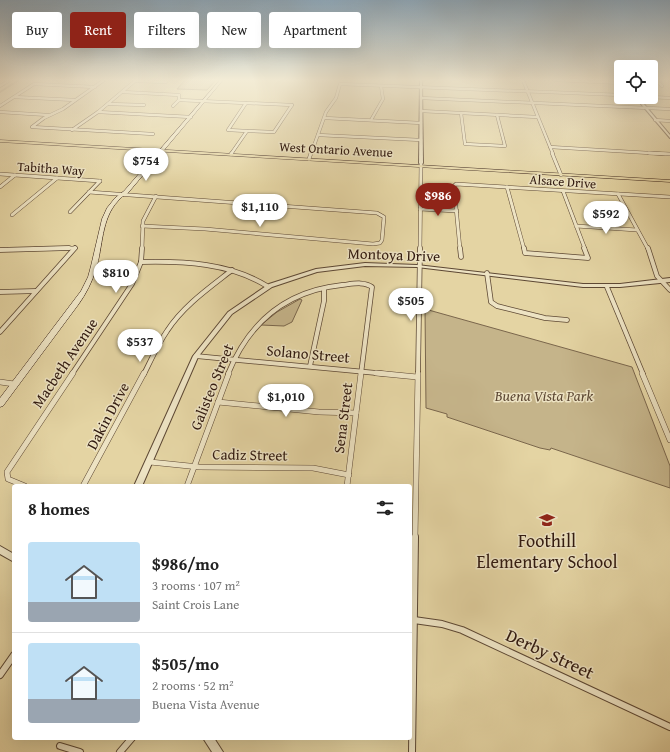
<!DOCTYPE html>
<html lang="en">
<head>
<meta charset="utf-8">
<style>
  :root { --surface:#fff; --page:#f6f6f6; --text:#222; --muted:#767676; --line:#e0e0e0; --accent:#8f2418 }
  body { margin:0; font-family:"Gentium Book Plus",serif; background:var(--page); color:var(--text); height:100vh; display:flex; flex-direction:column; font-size:15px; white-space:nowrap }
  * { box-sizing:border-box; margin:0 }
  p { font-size:13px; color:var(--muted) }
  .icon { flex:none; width:22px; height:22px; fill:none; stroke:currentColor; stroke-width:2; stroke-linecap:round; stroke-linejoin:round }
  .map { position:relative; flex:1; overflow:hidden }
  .panel { position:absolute; left:12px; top:484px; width:400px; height:256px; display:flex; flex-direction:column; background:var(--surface); border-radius:4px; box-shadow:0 4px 16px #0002 }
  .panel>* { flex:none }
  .banner { position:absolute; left:12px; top:12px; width:400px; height:36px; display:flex; gap:8px }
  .buttons { position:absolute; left:614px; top:60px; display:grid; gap:8px }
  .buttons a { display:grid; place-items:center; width:44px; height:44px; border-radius:4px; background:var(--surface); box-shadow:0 4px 16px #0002; font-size:20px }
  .price { position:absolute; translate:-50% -34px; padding:0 9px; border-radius:14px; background:#fff; color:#222; font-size:13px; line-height:26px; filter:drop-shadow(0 1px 2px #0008) }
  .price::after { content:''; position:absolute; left:50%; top:24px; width:12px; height:9px; margin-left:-6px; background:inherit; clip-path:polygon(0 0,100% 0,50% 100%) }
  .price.on { background:var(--accent); color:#fff }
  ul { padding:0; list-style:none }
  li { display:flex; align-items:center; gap:12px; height:100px; padding:0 16px }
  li+li { border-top:1px solid var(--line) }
  li span { display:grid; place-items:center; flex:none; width:112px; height:80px; border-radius:4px; color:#555 }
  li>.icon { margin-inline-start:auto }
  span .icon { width:48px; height:48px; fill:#fffc; stroke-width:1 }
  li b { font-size:17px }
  h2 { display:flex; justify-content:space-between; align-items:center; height:48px; padding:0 16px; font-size:17px }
  .pill { padding:0 14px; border-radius:4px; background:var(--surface); box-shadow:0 4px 16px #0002; font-size:14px; line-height:36px }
  .pill.on { background:var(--accent); color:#fff }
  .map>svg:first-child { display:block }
  .green { fill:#c5b48a; stroke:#7a664c }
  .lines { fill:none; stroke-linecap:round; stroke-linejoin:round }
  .canal { fill:#a79471; fill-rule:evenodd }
  .minor-far4-casing { stroke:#5d4834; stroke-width:3.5 }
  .minor-far3-casing { stroke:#5d4834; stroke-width:4 }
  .minor-far2-casing { stroke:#5d4834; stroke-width:5.5 }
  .minor-far1-casing { stroke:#5d4834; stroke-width:6 }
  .minor-casing { stroke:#5d4834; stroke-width:8 }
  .tertiary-casing { stroke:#5d4834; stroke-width:2 }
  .secondary-casing { stroke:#30190f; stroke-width:1 }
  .primary-casing { stroke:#30190f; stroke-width:1 }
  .minor-far4 { stroke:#ede3c3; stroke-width:2.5 }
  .minor-far3 { stroke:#ede3c3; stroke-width:3 }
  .minor-far2 { stroke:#ede3c3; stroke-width:4 }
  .minor-far1 { stroke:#ede3c3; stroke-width:5 }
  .minor { stroke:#ede3c3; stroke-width:6 }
  .tertiary { fill:#ede3c3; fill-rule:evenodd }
  .secondary { fill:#ede3c3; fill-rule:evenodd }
  .primary { fill:#e4d4a3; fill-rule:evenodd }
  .labels { text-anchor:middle; stroke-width:3; stroke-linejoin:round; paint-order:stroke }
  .far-street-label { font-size:13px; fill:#30190f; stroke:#ede3c3 }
  .street-label { font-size:15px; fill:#30190f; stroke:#ede3c3 }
  .park-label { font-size:15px; font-style:italic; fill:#5d4834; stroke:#ede3c3 }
  .near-poi-label { font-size:18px; fill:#30190f; stroke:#ede3c3 }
  .near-street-label { font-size:18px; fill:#30190f; stroke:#ede3c3 }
</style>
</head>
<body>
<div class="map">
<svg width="670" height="752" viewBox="0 0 670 752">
  <rect width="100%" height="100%" fill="#e4d4a3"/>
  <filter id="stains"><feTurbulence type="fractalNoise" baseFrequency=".005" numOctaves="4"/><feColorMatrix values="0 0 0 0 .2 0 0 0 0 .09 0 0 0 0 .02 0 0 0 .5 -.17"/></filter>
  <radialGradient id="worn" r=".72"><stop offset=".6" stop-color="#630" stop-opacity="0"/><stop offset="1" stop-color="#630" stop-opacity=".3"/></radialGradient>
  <g class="green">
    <polygon points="185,80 216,80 207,90 177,89"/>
    <polygon points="300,299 302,300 292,322 284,326 261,325 277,312"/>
    <polygon points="425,309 632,367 670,466 670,488 551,448 550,450 540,448 447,417 447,414 426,408"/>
  </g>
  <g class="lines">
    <polygon class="canal" points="17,80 21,80 0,93 0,91"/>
    <defs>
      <g id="minor-far4">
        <polyline points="523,80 553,154"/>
        <polyline points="555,80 621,83"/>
        <polyline points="656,80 662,86"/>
        <polyline points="136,81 166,82"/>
        <polyline points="0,86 10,80"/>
        <polyline points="123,92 179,95 179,100 173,106"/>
        <polyline points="14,97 75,100"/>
        <polyline points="651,97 670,98"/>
        <polyline points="421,98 670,109"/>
        <polyline points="179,100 292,105"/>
        <polyline points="108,104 144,105"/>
        <polyline points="0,106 34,84 95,87"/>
        <polyline points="421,111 537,117"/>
        <polyline points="0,112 48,115"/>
        <polyline points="98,112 191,117"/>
        <polyline points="461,113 465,144 505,146 497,115"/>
        <polyline points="325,118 421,123"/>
        <polyline points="371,120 383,99 381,86"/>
        <polyline points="655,120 670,121"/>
        <polyline points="32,127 153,134"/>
        <polyline points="32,127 44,118 63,109 104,80"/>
        <polyline points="72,130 98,112 136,80"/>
        <polyline points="247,131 274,132 292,105"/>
        <polyline points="318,135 421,140"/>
        <polyline points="550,147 666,154"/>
        <polyline points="231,154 247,131 228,130 246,103"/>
        <polyline points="311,154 326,112 336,98 340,84 621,95"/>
      </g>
      <g id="minor-far3">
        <polyline points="552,153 561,175"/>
        <polyline points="649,153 670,154"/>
        <polyline points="231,154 232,153"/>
        <polyline points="309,159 311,153"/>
        <polyline points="0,174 100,181"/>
        <polyline points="0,187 15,175"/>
        <polyline points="507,187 524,249"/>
        <polyline points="563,191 585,249"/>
        <polyline points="89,192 377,213 384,217 382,240 380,243 373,244 205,229 142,226"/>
        <polyline points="618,194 648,249"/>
        <polyline points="420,209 457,211"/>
        <polyline points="70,212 100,181"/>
        <polyline points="12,215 57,178"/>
        <polyline points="576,226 637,230"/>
        <polyline points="32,249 75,248"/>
        <polyline points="74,249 75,248"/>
        <polyline points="142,249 143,221 156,196"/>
        <polyline points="420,249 421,163"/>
        <polyline points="460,249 454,186 456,184 670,197"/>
      </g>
      <g id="minor-far2">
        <polyline points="460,248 461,257"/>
        <polyline points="524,248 525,253 588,258 584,248"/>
        <polyline points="648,248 657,276 670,290"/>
        <polyline points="0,250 69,248"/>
        <path d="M141 262C184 261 230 263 267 286"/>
        <polyline points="487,273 491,302 497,306 545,318 567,320"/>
        <polyline points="607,287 643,374"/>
        <polyline points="0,292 36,291"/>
        <polyline points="0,332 75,248"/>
        <polyline points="196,356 387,374"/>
        <polyline points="310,366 324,301 324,289"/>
        <polyline points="72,374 132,284 141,262 142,248"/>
        <path d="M144 374C151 360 158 344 167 331 183 306 209 288 232 270"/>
        <path d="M228 374C249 322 285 291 342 285 352 284 364 281 372 287L361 374"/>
        <polyline points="418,374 420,248"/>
      </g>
      <g id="minor-far1">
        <polyline points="376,373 417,377"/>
        <polyline points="642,373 670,440"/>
        <polyline points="0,382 14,384"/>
        <polyline points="218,402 319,412 356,413"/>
        <polyline points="150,462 199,467 313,468 349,475"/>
        <polyline points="25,486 8,479 7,472 73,373"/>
        <polyline points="83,486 144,373"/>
        <polyline points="187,486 229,373"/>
        <polyline points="347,486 361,373"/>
        <polyline points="415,538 418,373"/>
      </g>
      <g id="minor">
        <polyline points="414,620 442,624 462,630 670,727"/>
        <polyline points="0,675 14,655"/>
        <polyline points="60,746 80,752"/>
        <polyline points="120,752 132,738"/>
        <polyline points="412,752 415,537"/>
      </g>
      <g id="tertiary">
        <polygon points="420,80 422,80 423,163 421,164 419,163"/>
        <polygon points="635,97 638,97 670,135 670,138"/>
        <polygon points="365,263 417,265 583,284 620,284 670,278 670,282 620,287 583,287 417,267 365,266 317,272 272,287 232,314 198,357 142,486 134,486 193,356 228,312 269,284 316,269"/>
        <polygon points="0,546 14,554 14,562 0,554"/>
        <polygon points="203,738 214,738 223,752 212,752"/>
      </g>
      <path id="secondary" d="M220 80H223L128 193C124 195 120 198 118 201 101 219 103 247 96 269 92 282 86 294 78 305L3 406 0 407V398L81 291 88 277 91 266 102 219 107 208 115 198 124 191Z"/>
      <polygon id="primary" points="0,140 670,180 670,182 0,142"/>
    </defs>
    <use href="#minor-far4" class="minor-far4-casing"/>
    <use href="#minor-far3" class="minor-far3-casing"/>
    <use href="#minor-far2" class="minor-far2-casing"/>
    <use href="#minor-far1" class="minor-far1-casing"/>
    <use href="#minor" class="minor-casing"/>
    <use href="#tertiary" class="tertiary-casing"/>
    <use href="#secondary" class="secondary-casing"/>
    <use href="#primary" class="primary-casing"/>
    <use href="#minor-far4" class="minor-far4"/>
    <use href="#minor-far3" class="minor-far3"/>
    <use href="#minor-far2" class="minor-far2"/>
    <use href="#minor-far1" class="minor-far1"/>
    <use href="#minor" class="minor"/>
    <use href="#tertiary" class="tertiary"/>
    <use href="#secondary" class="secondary"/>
    <use href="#primary" class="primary"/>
  </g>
  <linearGradient id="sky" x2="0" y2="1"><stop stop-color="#8ea7b8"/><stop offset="0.43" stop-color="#f3ecd6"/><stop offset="1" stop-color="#f3ecd6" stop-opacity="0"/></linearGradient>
  <rect width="670" height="186" fill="url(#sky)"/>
  <defs>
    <symbol id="school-bare" viewBox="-9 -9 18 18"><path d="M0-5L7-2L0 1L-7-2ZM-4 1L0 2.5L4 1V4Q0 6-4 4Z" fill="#8f2418" stroke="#ede3c3" stroke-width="2.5" paint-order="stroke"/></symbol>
  </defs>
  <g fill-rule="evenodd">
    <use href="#school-bare" x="536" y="509" width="22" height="22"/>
  </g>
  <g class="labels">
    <g class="far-street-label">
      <text transform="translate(336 149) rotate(3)" y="5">West Ontario Avenue</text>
      <text transform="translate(51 168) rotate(4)" y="5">Tabitha Way</text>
      <text transform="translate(563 181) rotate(4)" y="5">Alsace Drive</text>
    </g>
    <g class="street-label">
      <text transform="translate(394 255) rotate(2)" y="5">Montoya Drive</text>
      <text transform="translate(308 354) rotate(5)" y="5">Solano Street</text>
      <text transform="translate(65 363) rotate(-56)" y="5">Macbeth Avenue</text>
      <text transform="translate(212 387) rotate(-68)" y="5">Galisteo Street</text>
      <text transform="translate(108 416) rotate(-62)" y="5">Dakin Drive</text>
      <text transform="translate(343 418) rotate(-83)" y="5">Sena Street</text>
      <text transform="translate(250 455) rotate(1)" y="5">Cadiz Street</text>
    </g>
    <g class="park-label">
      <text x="544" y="401">Buena Vista Park</text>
    </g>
    <g class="near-poi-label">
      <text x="547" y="547">Foothill<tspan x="547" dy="21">Elementary School</tspan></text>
    </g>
    <g class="near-street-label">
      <text transform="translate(550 654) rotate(25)" y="6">Derby Street</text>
    </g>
  </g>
  <rect width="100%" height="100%" filter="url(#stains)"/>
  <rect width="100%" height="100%" fill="url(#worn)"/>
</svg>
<div class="buttons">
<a><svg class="icon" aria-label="locate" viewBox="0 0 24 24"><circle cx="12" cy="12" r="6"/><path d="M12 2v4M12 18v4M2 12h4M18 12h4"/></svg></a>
</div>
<b class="price" style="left:146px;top:182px">$754</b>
<b class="price on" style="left:438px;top:217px">$986</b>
<b class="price" style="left:260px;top:228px">$1,110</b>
<b class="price" style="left:606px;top:235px">$592</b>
<b class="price" style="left:116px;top:294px">$810</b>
<b class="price" style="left:411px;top:322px">$505</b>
<b class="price" style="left:140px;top:363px">$537</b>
<b class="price" style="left:286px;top:418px">$1,010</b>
<div class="banner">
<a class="pill">Buy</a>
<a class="pill on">Rent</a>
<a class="pill">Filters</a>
<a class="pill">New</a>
<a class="pill">Apartment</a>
</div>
<section class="panel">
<h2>8 homes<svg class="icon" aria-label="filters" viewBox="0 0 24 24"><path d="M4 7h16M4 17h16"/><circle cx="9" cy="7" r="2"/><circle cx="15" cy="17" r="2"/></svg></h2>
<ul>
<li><span style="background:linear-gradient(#bfe0f5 75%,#9aa5b1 0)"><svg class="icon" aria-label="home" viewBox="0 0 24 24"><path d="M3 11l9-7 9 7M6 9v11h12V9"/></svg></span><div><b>$986/mo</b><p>3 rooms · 107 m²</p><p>Saint Crois Lane</p></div></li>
<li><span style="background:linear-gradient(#bfe0f5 70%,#9aa5b1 0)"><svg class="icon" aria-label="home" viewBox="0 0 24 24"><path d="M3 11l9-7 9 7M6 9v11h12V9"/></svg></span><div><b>$505/mo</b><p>2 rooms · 52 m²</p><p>Buena Vista Avenue</p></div></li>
</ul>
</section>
</div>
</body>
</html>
